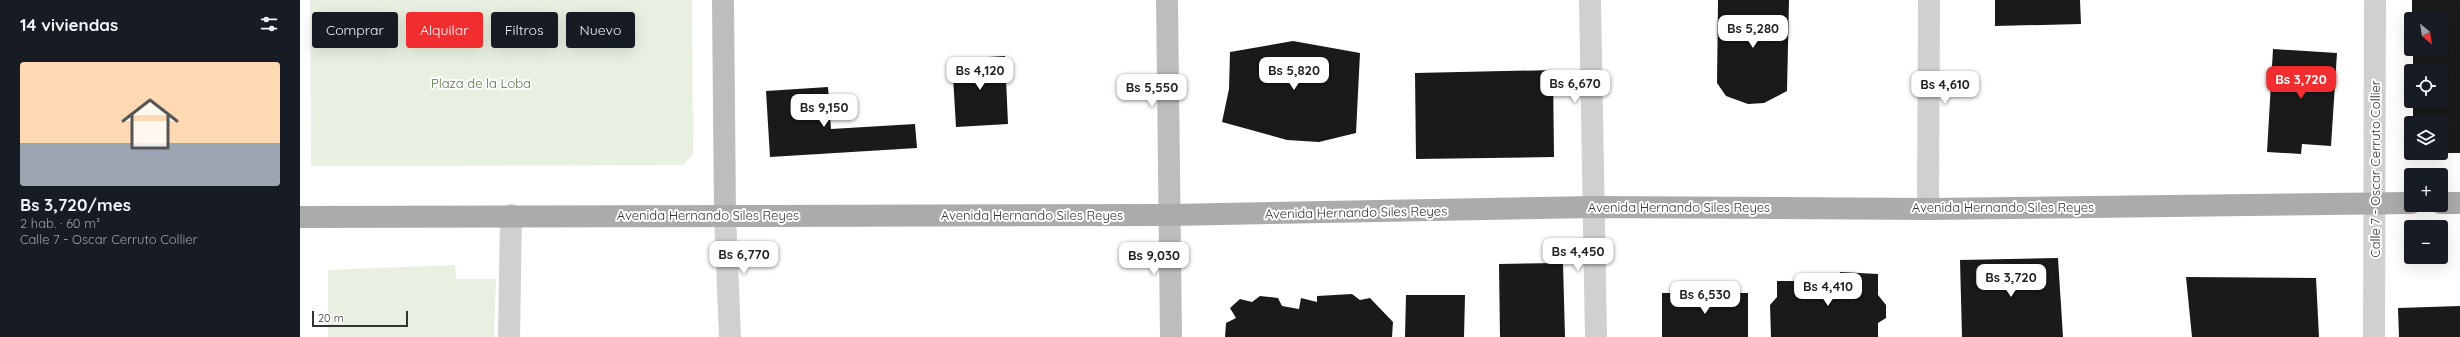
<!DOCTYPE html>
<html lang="es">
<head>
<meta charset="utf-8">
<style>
  :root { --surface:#171b24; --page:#20242c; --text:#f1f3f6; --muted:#9ea1a6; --accent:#f12d2f }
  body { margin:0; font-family:Quicksand,sans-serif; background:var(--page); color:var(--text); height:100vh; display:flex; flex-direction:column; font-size:15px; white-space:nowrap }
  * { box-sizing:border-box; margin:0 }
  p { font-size:13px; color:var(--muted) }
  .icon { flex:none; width:22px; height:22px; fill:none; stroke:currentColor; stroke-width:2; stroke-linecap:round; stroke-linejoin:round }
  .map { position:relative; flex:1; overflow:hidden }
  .side { display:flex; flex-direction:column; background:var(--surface); width:300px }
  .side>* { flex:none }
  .hud { position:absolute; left:12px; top:12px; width:380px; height:36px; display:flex; gap:8px }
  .needle { width:26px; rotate:150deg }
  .tools { position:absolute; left:2104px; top:12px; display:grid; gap:8px }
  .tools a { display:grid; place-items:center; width:44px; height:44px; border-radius:4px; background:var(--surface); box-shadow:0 4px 16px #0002; font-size:20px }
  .scale { position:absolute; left:12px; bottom:10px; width:96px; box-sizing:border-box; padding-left:4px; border:2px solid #333; border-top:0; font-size:11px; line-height:14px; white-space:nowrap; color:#333; -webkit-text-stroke:3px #fff; paint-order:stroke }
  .price { position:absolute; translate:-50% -34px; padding:0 9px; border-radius:8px; background:#fff; color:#222; font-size:13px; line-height:26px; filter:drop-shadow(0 1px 2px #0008) }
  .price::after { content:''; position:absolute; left:50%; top:24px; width:12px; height:9px; margin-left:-6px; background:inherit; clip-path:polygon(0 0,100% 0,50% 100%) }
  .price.active { background:var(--accent); color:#fff }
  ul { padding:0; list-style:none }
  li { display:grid; align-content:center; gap:8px; height:212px; padding:0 20px }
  li span { display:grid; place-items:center; height:124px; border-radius:4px; color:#555 }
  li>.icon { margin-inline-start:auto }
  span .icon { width:72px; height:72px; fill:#fffc; stroke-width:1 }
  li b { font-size:17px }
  h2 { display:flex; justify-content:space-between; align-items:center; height:48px; padding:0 20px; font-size:17px }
  .chip { padding:0 14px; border-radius:4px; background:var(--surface); box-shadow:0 4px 16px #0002; font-size:14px; line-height:36px }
  .chip.active { background:var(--accent); color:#fff }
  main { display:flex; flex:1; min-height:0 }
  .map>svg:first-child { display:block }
  .green { fill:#e8f0e1 }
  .building { fill:#1a1a1a }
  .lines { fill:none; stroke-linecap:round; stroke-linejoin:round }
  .street { stroke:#d0d0d0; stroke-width:22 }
  .secondary { stroke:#bdbdbd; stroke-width:22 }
  .primary { stroke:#ababab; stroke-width:22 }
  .labels { text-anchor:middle; stroke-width:4; stroke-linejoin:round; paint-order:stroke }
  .park-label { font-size:13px; fill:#52733c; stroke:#fff }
  .street-label { font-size:13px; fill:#333; stroke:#fff }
</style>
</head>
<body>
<main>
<section class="side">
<h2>14 viviendas<svg class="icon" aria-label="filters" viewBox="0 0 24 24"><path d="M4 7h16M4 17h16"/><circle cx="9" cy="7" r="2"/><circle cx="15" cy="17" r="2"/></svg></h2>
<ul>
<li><span style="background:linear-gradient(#ffd9b3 65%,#9aa5b1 0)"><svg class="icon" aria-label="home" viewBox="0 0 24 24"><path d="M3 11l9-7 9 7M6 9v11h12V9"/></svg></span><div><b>Bs 3,720/mes</b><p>2 hab. · 60 m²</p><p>Calle 7 - Oscar Cerruto Collier</p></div></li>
</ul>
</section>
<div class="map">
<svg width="2160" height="337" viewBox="0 0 2160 337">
  <rect width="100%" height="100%" fill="#fff"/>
  <g class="green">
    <polygon points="10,0 392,0 393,154 383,165 11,166"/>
    <polygon points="155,265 156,279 196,279 194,337 28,337 28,270"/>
  </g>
  <g class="building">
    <polygon points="1418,0 1489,0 1487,91 1464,103 1448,104 1426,96 1417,83"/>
    <polygon points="1695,0 1780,0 1781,24 1695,26"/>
    <polygon points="2112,0 2160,0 2160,153 2141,153 2141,123 2113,123 2113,101 2141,101 2141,71 2113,71 2113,49 2141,49 2141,19 2112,19"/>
    <polygon points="993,41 1060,53 1056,133 1019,142 987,140 922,122 929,89 930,52"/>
    <polygon points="1973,49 2037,53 2031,146 2002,144 2001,154 1967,152"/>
    <polygon points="705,56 708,124 656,127 652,59"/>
    <polygon points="1253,70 1254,157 1116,159 1115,73"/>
    <polygon points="528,87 531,129 615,124 617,148 470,157 466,91"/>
    <polygon points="1758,258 1763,337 1662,337 1660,260"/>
    <polygon points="1263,263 1265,337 1200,337 1199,264"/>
    <polygon points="1540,272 1578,274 1578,295 1586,305 1586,318 1578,323 1578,337 1471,337 1470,305 1477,297 1477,281 1500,281 1505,273 1516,275 1522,281 1540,282"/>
    <polygon points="1886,277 2016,278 2019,337 1892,337"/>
    <rect x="1362" y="293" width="86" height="44"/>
    <polygon points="1052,294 1060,300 1070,298 1093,322 1092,337 925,337 926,323 936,318 930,308 940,299 952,302 960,296 978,298 982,306 999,309 1001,298 1017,302 1017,296"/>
    <polygon points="1106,295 1165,295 1164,337 1105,337"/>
    <polygon points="2160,306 2160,337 2099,337 2098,308"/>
  </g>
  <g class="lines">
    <g class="street">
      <polyline points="1290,0 1296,337"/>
      <polyline points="1628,209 1629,0"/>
      <polyline points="425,215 430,337"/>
      <polyline points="209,337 211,215"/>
      <polyline points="2074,337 2075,0"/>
    </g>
    <g class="secondary">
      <polyline points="423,0 425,215"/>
      <polyline points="867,0 871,337"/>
    </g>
    <g class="primary">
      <polyline points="2141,203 2160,203"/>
      <polyline points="0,217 871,215 1293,207 1628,209 2111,203"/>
    </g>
  </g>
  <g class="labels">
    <g class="park-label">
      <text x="181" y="88">Plaza de la Loba</text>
    </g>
    <g class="street-label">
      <text transform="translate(2075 169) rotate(-90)" y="5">Calle 7 - Oscar Cerruto Collier</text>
      <text x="1379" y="212">Avenida Hernando Siles Reyes</text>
      <text x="1703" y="212">Avenida Hernando Siles Reyes</text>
      <text transform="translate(1056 212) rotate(-1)" y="5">Avenida Hernando Siles Reyes</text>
      <text x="408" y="220">Avenida Hernando Siles Reyes</text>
      <text x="732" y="220">Avenida Hernando Siles Reyes</text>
    </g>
  </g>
</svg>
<div class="tools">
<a><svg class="needle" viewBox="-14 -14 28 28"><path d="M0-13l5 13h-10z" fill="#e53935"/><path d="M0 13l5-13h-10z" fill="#9ea1a6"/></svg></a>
<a><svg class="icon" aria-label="locate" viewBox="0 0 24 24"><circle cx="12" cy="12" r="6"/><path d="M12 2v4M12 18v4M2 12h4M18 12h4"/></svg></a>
<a><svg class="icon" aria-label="layers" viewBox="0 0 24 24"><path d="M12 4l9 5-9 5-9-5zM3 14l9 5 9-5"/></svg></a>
<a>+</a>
<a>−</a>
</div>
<div class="scale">20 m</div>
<b class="price" style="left:1453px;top:49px">Bs 5,280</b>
<b class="price" style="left:680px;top:91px">Bs 4,120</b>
<b class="price" style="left:994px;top:91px">Bs 5,820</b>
<b class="price active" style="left:2001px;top:100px">Bs 3,720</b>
<b class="price" style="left:1275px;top:104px">Bs 6,670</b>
<b class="price" style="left:1645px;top:105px">Bs 4,610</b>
<b class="price" style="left:852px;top:108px">Bs 5,550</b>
<b class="price" style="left:524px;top:128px">Bs 9,150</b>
<b class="price" style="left:1278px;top:272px">Bs 4,450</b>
<b class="price" style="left:444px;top:275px">Bs 6,770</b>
<b class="price" style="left:854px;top:276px">Bs 9,030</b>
<b class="price" style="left:1711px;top:298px">Bs 3,720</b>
<b class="price" style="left:1528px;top:307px">Bs 4,410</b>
<b class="price" style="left:1405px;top:315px">Bs 6,530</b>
<div class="hud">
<a class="chip">Comprar</a>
<a class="chip active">Alquilar</a>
<a class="chip">Filtros</a>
<a class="chip">Nuevo</a>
</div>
</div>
</main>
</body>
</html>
